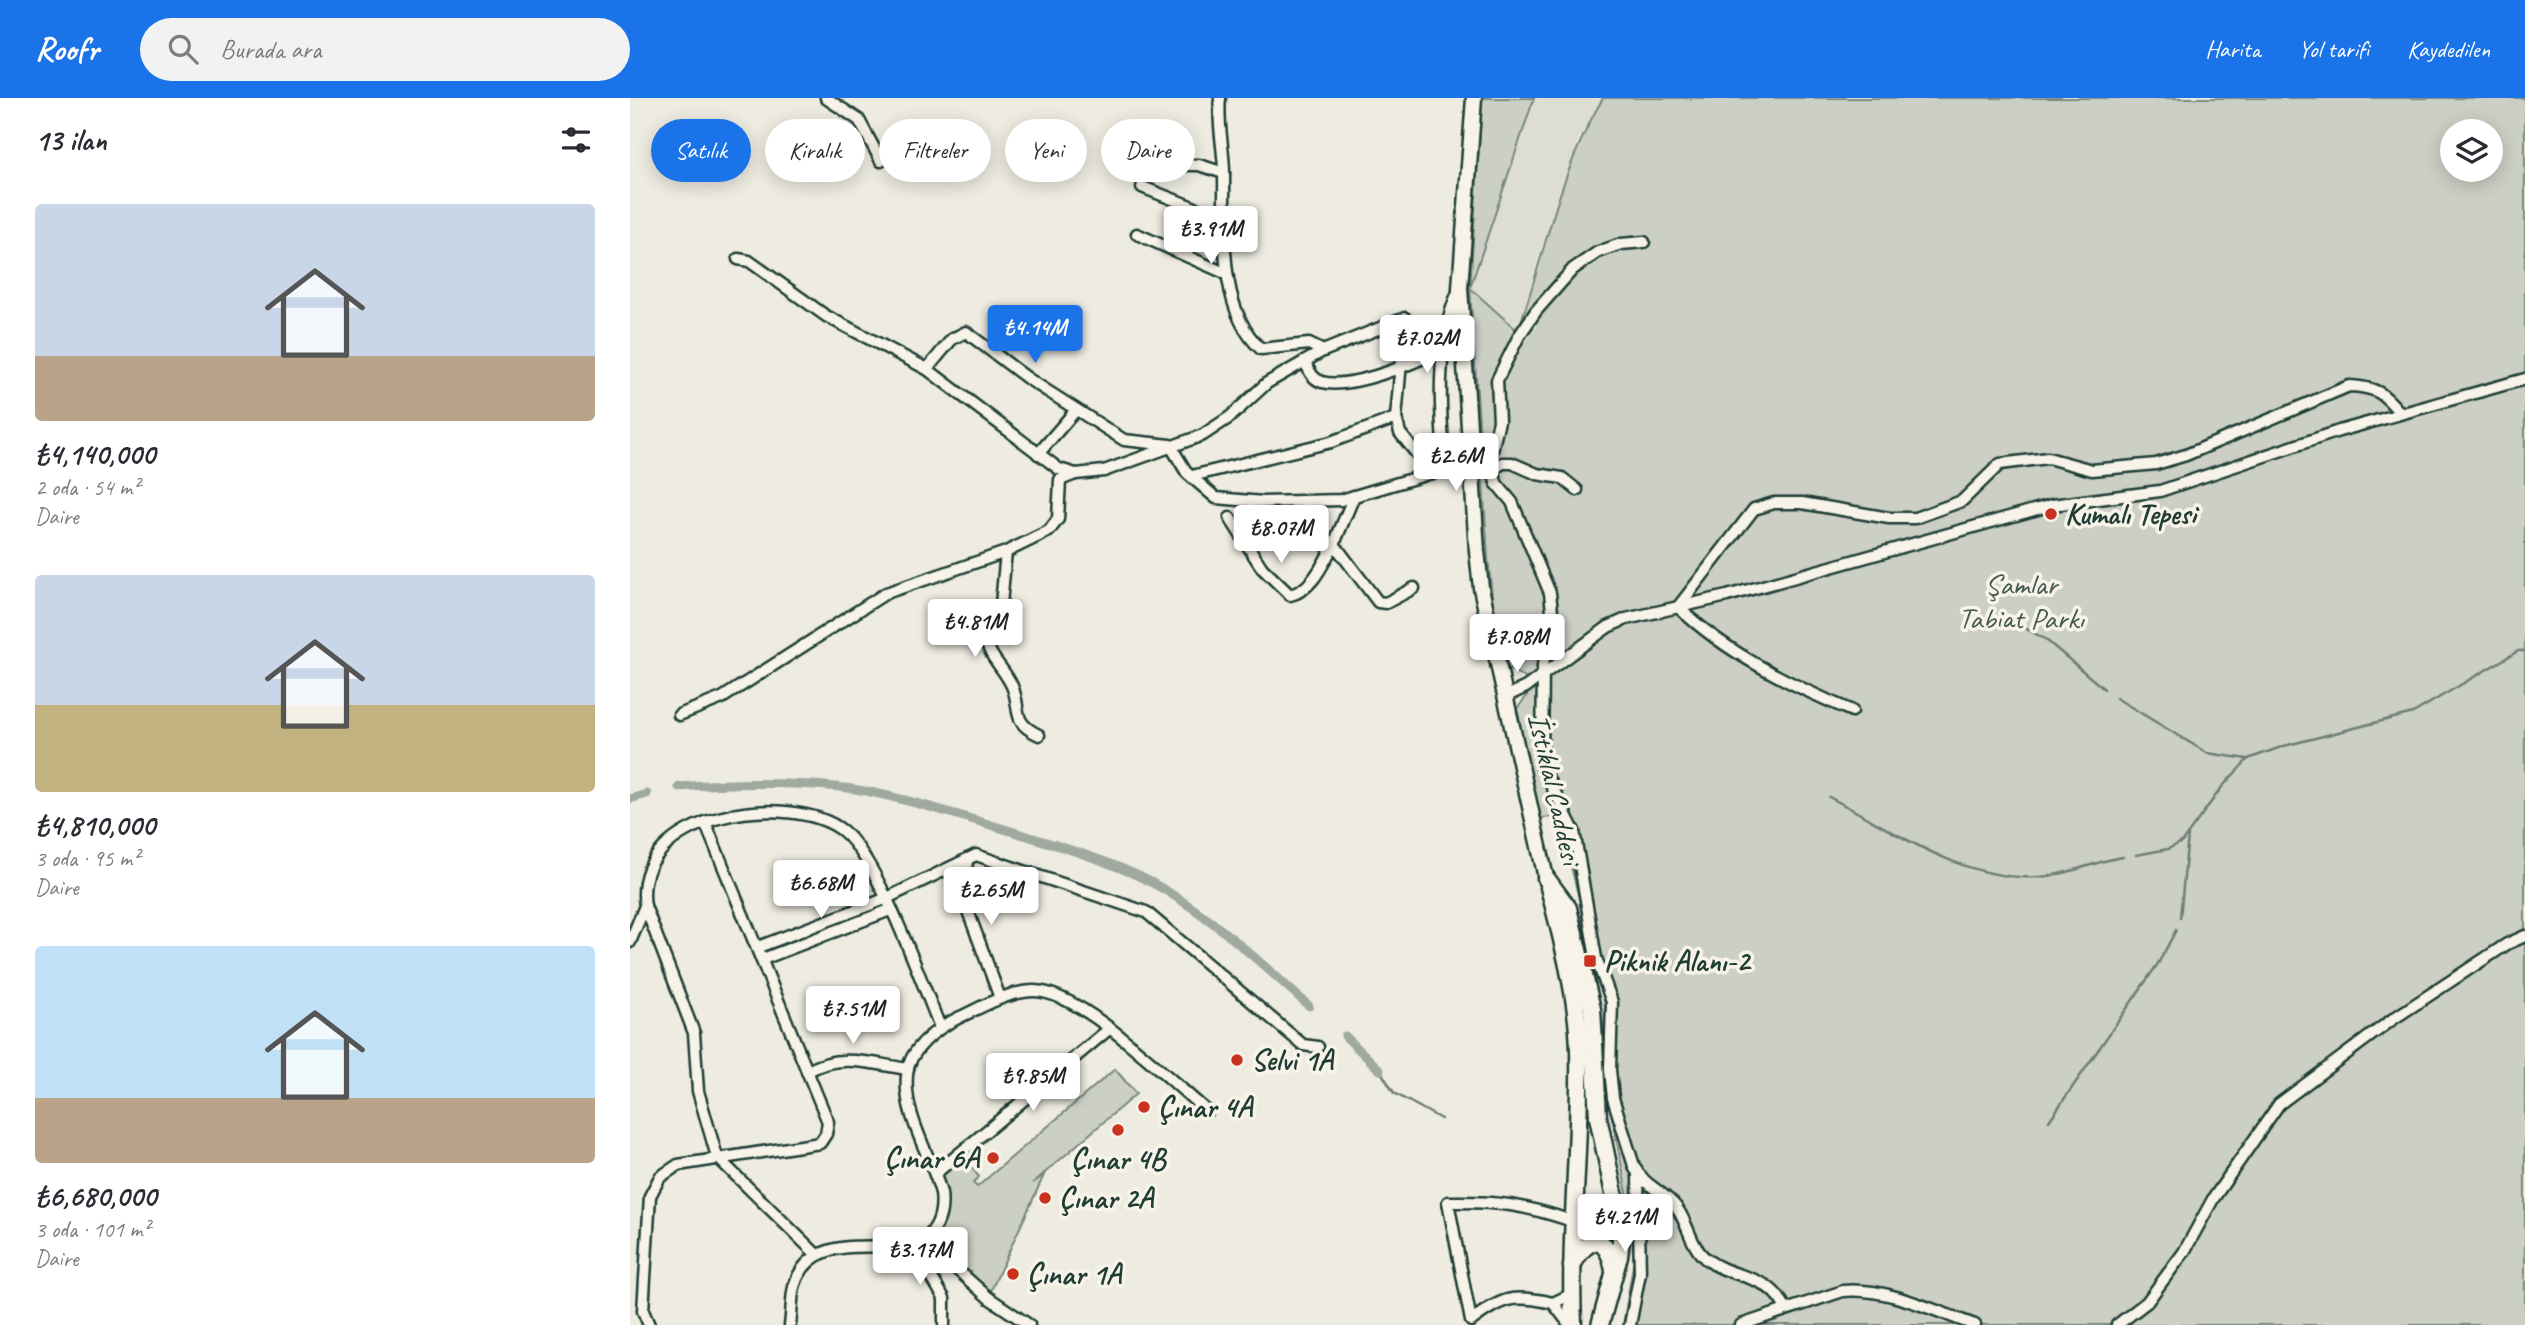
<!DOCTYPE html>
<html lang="tr">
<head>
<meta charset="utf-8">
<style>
  :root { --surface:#fff; --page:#f2f2f3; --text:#2b2b33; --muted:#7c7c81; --accent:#1a73e8 }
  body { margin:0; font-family:Caveat,sans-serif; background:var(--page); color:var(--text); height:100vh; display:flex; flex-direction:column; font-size:26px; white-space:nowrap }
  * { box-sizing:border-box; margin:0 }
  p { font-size:23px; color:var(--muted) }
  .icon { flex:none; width:38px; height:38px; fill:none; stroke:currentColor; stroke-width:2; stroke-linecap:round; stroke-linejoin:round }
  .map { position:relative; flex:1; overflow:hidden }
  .sheet { display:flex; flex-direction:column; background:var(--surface); width:630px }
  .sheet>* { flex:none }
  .top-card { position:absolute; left:21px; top:21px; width:665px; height:63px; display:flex; gap:14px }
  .fabs { position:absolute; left:1810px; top:21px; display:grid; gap:14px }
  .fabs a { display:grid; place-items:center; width:63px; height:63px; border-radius:50%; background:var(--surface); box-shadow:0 4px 18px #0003; font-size:35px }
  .price { position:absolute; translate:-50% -60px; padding:0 16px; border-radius:7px; background:#fff; color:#222; font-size:23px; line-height:46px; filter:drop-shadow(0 2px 4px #0008) }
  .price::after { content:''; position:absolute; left:50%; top:42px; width:21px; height:16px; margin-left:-10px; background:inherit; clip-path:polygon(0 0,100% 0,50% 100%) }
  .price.active { background:var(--accent); color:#fff }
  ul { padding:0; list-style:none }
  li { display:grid; align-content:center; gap:14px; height:371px; padding:0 35px }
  li span { display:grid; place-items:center; height:217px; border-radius:7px; color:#555 }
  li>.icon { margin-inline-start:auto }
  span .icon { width:126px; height:126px; fill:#fffc; stroke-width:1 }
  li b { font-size:30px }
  h2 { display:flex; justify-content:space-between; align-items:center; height:84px; padding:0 35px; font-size:30px }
  .pill { padding:0 24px; border-radius:32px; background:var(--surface); box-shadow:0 4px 18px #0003; font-size:24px; line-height:63px }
  .pill.active { background:var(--accent); color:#fff }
  header { display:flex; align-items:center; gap:42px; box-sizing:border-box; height:98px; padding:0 35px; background:var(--accent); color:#fff }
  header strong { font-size:33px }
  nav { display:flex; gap:38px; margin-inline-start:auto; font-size:24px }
  .search { width:490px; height:63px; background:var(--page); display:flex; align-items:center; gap:18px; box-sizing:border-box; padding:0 24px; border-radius:38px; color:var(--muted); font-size:26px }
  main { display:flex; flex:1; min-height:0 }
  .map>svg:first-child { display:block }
  .built { fill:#ddddd2 }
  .green { fill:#cccfc4; stroke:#76867c; stroke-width:2; fill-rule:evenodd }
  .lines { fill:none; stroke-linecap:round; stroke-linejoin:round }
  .stream { stroke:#6c7e74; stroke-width:2.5 }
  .canal { stroke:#9fa99f; stroke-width:9 }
  .street-casing { stroke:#1f3d34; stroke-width:15 }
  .secondary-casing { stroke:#1f3d34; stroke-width:19 }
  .primary-casing { stroke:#1f3d34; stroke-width:21 }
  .street { stroke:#f7f3e8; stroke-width:10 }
  .secondary { stroke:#f7f3e8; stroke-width:14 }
  .primary { stroke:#f7f3e8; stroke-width:16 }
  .poi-dot { fill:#c8321e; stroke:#f7f3e8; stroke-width:2.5 }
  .labels { text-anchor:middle; stroke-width:7; stroke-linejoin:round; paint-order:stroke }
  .poi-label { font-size:30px; font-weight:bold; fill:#1f3d34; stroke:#f7f3e8; text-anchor:start }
  .park-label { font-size:30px; fill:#425a51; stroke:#f7f3e8 }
  .street-label { font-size:30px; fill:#1f3d34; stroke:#f7f3e8 }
</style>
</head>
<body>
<header>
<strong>Roofr</strong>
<div class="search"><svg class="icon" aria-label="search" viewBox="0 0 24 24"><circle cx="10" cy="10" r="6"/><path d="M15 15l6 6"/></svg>Burada ara</div>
<nav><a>Harita</a><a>Yol tarifi</a><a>Kaydedilen</a></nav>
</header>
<main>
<section class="sheet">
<h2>13 ilan<svg class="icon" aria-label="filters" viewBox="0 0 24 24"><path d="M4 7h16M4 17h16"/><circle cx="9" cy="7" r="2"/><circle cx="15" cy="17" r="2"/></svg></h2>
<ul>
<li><span style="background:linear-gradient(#c9d6e8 70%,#b9a48a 0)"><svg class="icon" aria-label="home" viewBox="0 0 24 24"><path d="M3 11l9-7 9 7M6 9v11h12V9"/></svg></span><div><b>₺4,140,000</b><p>2 oda · 54 m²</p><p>Daire</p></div></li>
<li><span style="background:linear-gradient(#c9d6e8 60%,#c2b280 0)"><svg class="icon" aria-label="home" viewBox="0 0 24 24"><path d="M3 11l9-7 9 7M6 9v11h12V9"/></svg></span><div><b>₺4,810,000</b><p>3 oda · 95 m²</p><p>Daire</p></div></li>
<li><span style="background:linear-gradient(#bfe0f5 70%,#b9a48a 0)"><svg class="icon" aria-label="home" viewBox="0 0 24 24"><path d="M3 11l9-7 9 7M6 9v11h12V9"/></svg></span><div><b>₺6,680,000</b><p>3 oda · 101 m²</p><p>Daire</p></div></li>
</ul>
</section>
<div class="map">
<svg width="1895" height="1227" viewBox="0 0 1895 1227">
  <rect width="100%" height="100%" fill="#eeece1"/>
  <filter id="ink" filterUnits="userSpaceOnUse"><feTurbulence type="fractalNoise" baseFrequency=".0143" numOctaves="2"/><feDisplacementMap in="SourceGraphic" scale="14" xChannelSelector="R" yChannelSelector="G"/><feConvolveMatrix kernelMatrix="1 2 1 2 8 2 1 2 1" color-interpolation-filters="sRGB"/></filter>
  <g filter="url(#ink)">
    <polygon class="built" points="904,0 973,0 949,40 909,157 888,234 840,190"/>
    <g class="green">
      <path d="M852 0H904L840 190 888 233C916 152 928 76 973 0H1895V1227H993L1006 1150 1003 1125 978 1000 973 955 975 907 929 719 910 720 885 613 897 598 895 580 876 569 864 517 858 460 840 190ZM1822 33H1860V72H1822Z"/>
      <polygon points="485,971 506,996 403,1085 414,1077 358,1199 295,1143 310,1122 306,1075 330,1055 349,1079 343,1085 347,1089"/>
    </g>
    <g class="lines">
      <g class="stream">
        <polyline points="1380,522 1415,541 1474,591"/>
        <polyline points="1486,600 1577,655 1617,661"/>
        <path d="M1199 699C1265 733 1333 784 1410 779 1439 777 1465 763 1493 759"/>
        <polyline points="1506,757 1538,751 1552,744 1592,689 1618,661 1654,648 1783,615 1888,553 1895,553"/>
        <polyline points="1550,820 1558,737"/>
        <polyline points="750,972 764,995 811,1021"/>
        <polyline points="1419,1023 1529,864 1546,832"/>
      </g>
      <g class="canal">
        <path d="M49 689C103 684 192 683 245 695 296 706 347 723 397 738 441 752 496 768 535 792 588 824 633 867 679 908"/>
        <polyline points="0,701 17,696"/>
        <polyline points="715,938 750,972"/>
      </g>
      <defs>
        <g id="street">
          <polyline points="196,0 229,22 251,63"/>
          <path d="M590 0C587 26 594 50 594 76 595 129 587 211 631 251L679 246 693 253"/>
          <polyline points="543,67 569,67 594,75"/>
          <polyline points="512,89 593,121"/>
          <polyline points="507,136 597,176"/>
          <path d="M1014 144 991 146 968 154 943 171 906 213 889 238 867 282 869 323 861 357 866 385 882 404 920 495 922 513 913 567 912 668 944 733 966 860 982 904 980 972 983 1000 1004 1068C1012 1087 1033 1093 1046 1109 1058 1124 1060 1148 1076 1161 1105 1183 1137 1173 1156 1211"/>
          <polyline points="108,161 119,163 196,218 297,271 429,371 446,376 474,373 573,337 600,319 637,285 693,253 775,220 766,320 770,335 802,375"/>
          <path d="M675 264C679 272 682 281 692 284 722 292 786 264 813 251"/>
          <polyline points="297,271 322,241 336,234 397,280 494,342 540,347 557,375 586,400 633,404 711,402 815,371 843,371"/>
          <polyline points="408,356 446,312"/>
          <path d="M815 371C810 314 805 246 828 194"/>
          <polyline points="863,371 873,365 882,365 907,376 932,380 947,392"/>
          <polyline points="562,378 701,344 766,320"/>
          <polyline points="724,398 704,446 748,504 756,505 784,490"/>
          <path d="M600 420 632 470 660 497C683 492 693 465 704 446"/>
          <path d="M376 454 371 506 355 540C360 561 374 570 382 588 392 611 380 624 409 637"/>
          <polyline points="875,599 896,589 978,529 996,521 1097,498 1422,407 1530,393 1709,333 1895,281"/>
          <path d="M1222 613C1161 587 1096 555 1048 509L1124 411 1144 405H1172L1259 420H1285L1332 403 1370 366 1418 360 1462 372 1526 366 1556 357 1719 288C1746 289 1754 295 1770 315"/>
          <polyline points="49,617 92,600 256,495 376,454 419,433 428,421 430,382 445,376"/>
          <polyline points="337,761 335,805 370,900"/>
          <polyline points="0,844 15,808"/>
          <polyline points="128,849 255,801 346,757 516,814 673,947 688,949"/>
          <polyline points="133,861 260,812"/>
          <path d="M177 974C208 954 243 966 278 971"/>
          <polyline points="306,1075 479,931"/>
          <polyline points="295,1143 359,1200 399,1227"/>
          <polyline points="283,1148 314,1200 314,1227"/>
          <path d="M186 1156 87 1059 68 993 64 935 15 808C0 714 162 692 213 733 248 761 291 883 310 929"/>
          <path d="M923 1205C884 1196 872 1199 841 1223L818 1104C868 1103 894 1107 942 1123"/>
          <polyline points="19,1227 13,1213 20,1098 30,1079 48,1067 190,1045 196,1036 198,1024 75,724"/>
          <path d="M160 1227C162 1215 161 1201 164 1189 179 1135 240 1152 283 1148 305 1139 314 1119 311 1095 301 1057 273 1018 277 977 278 952 307 930 328 920 352 909 376 894 403 893 451 892 539 982 577 1013"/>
          <polyline points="940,1227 923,1205 942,1196"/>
          <polyline points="1000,1227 1010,1175 1008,1078"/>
          <path d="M1111 1227 1213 1193C1257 1189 1304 1213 1345 1227"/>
          <polyline points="1487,1227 1517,1204 1554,1154 1583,1101 1649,1006 1763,921 1877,846 1895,838"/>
        </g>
        <polyline id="secondary" points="844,0 830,190 847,453 851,490 916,780"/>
        <g id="primary">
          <polyline points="916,780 938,810 962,911 968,1019 992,1134 989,1158 970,1227"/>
          <path d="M919 789C932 842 948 898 949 953 951 1044 939 1135 943 1227"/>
          <path d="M945 1107 951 1123 965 1129C979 1124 983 1115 986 1101"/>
          <path d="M942 1168C957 1136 978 1135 984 1173"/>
        </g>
      </defs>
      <use href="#street" class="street-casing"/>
      <use href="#secondary" class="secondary-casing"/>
      <use href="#primary" class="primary-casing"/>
      <use href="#street" class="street"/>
      <use href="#secondary" class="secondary"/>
      <use href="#primary" class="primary"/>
    </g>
  </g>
  <g class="poi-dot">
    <circle cx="1421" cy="416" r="7"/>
    <rect x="953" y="856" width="14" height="14" rx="3.5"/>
    <circle cx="607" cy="962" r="7"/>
    <circle cx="514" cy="1009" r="7"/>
    <circle cx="488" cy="1032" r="7"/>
    <circle cx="363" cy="1060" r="7"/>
    <circle cx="415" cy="1100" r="7"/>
    <circle cx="383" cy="1176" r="7"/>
  </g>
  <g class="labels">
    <g class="poi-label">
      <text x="1435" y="426">Kumalı Tepesi</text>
      <text x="974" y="873">Piknik Alanı-2</text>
      <text x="621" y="972">Selvi 1A</text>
      <text x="528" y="1019">Çınar 4A</text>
      <text x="349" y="1070" text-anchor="end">Çınar 6A</text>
      <text x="488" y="1071" text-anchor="middle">Çınar 4B</text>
      <text x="429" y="1110">Çınar 2A</text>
      <text x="397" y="1186">Çınar 1A</text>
    </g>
    <g class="park-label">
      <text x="1391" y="496">Şamlar<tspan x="1391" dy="34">Tabiat Parkı</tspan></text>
    </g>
    <g class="street-label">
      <text transform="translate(925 691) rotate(77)" y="10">İstiklal Caddesi</text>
    </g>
  </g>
</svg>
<div class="fabs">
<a><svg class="icon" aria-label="layers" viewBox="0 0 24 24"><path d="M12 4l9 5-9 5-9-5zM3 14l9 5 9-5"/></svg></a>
</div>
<b class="price" style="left:581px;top:168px">₺3.91M</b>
<b class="price active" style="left:405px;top:267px">₺4.14M</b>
<b class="price" style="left:797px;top:277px">₺7.02M</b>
<b class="price" style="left:826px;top:395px">₺2.6M</b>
<b class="price" style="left:651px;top:467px">₺8.07M</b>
<b class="price" style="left:345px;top:561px">₺4.81M</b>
<b class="price" style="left:887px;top:576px">₺7.08M</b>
<b class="price" style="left:191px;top:822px">₺6.68M</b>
<b class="price" style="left:361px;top:829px">₺2.65M</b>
<b class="price" style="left:223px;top:948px">₺7.51M</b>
<b class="price" style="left:403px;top:1015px">₺9.85M</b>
<b class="price" style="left:995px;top:1156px">₺4.21M</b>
<b class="price" style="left:290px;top:1189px">₺3.17M</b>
<div class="top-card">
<a class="pill active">Satılık</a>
<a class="pill">Kiralık</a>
<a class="pill">Filtreler</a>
<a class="pill">Yeni</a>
<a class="pill">Daire</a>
</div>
</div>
</main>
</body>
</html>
